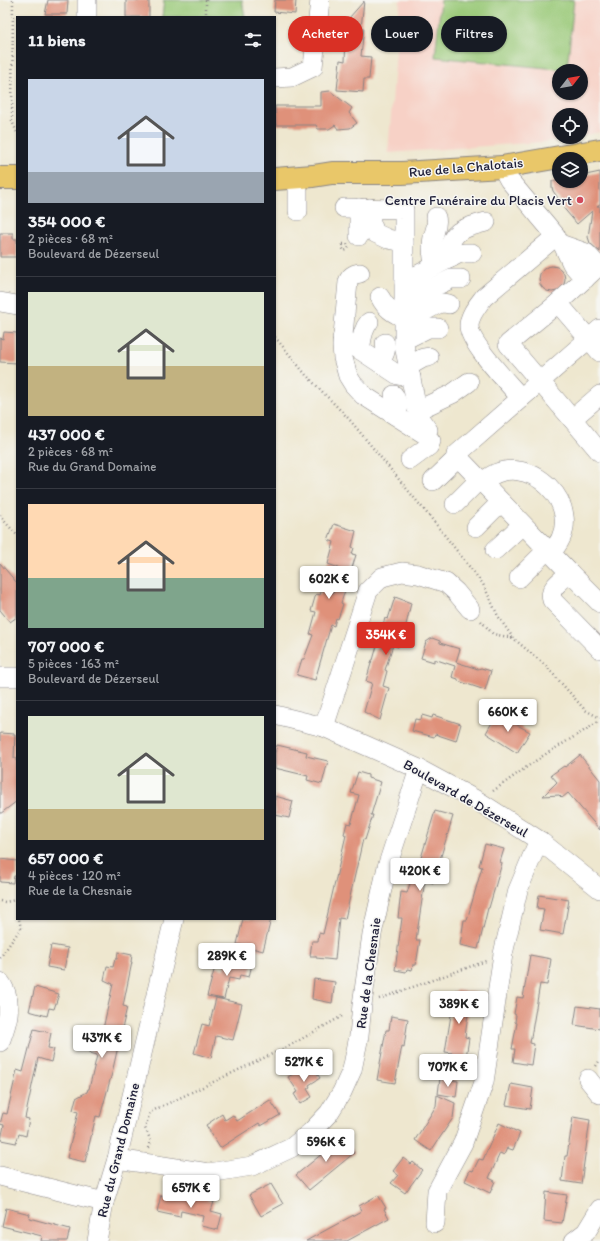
<!DOCTYPE html>
<html lang="fr">
<head>
<meta charset="utf-8">
<style>
  :root { --surface:#171b24; --page:#242831; --text:#f1f3f6; --muted:#9ea1a6; --line:#363941; --accent:#d93025 }
  body { margin:0; font-family:Itim,sans-serif; background:var(--page); color:var(--text); height:100vh; display:flex; flex-direction:column; font-size:15px; white-space:nowrap }
  * { box-sizing:border-box; margin:0 }
  p { font-size:13px; color:var(--muted) }
  .icon { flex:none; width:22px; height:22px; fill:none; stroke:currentColor; stroke-width:2; stroke-linecap:round; stroke-linejoin:round }
  .map { position:relative; flex:1; overflow:hidden }
  .side { position:absolute; left:16px; top:16px; width:260px; height:904px; display:flex; flex-direction:column; background:var(--surface); border-radius:0px; box-shadow:0 1px 3px #0004 }
  .side>* { flex:none }
  .top-card { position:absolute; left:288px; top:16px; width:252px; height:36px; display:flex; gap:8px }
  .needle { width:26px; rotate:59deg }
  .tools { position:absolute; left:552px; top:64px; display:grid; gap:8px }
  .tools a { display:grid; place-items:center; width:36px; height:36px; border-radius:50%; background:var(--surface); box-shadow:0 1px 3px #0004; font-size:20px }
  .price { position:absolute; translate:-50% -34px; padding:0 9px; border-radius:4px; background:#fff; color:#222; font-size:13px; line-height:26px; filter:drop-shadow(0 1px 2px #0008) }
  .price::after { content:''; position:absolute; left:50%; top:24px; width:12px; height:9px; margin-left:-6px; background:inherit; clip-path:polygon(0 0,100% 0,50% 100%) }
  .price.selected { background:var(--accent); color:#fff }
  ul { padding:0; list-style:none }
  li { display:grid; align-content:center; gap:8px; height:212px; padding:0 12px }
  li+li { border-top:1px solid var(--line) }
  li span { display:grid; place-items:center; height:124px; border-radius:0px; color:#555 }
  li>.icon { margin-inline-start:auto }
  span .icon { width:72px; height:72px; fill:#fffc; stroke-width:1 }
  li b { font-size:17px }
  h2 { display:flex; justify-content:space-between; align-items:center; height:48px; padding:0 12px; font-size:17px }
  .chip { padding:0 14px; border-radius:18px; background:var(--surface); box-shadow:0 1px 3px #0004; font-size:14px; line-height:36px }
  .chip.selected { background:var(--accent); color:#fff }
  .map>svg:first-child { display:block }
  .built { fill:#f7d1c6; fill-rule:evenodd }
  .green { fill:#9ac978; stroke:#5e765a }
  .building { fill:#df917a }
  .lines { fill:none; stroke-linecap:round; stroke-linejoin:round }
  .minor-casing { stroke:#888485; stroke-width:20 }
  .major-casing { stroke:#888485; stroke-width:24 }
  .path { stroke:#888485; stroke-width:2.5; stroke-dasharray:1 3; stroke-linecap:butt }
  .minor { stroke:#fff; stroke-width:19 }
  .major { stroke:#e9c769; stroke-width:22 }
  .poi-dot { fill:#d1495b; stroke:#f6f6f2; stroke-width:1.5 }
  .labels { text-anchor:middle; stroke-width:3; stroke-linejoin:round; paint-order:stroke }
  .street-label { font-size:14px; fill:#22223b; stroke:#f6f6f2 }
  .poi-label { font-size:14px; fill:#22223b; stroke:#f6f6f2; text-anchor:end }
</style>
</head>
<body>
<div class="map">
<svg width="600" height="1241" viewBox="0 0 600 1241">
  <rect width="100%" height="100%" fill="#f6f6f2"/>
  <filter id="ink" filterUnits="userSpaceOnUse"><feTurbulence type="fractalNoise" baseFrequency=".025" numOctaves="2"/><feDisplacementMap in="SourceGraphic" scale="8" xChannelSelector="R" yChannelSelector="G"/><feConvolveMatrix kernelMatrix="1 2 1 2 8 2 1 2 1" color-interpolation-filters="sRGB"/></filter>
  <filter id="wash" filterUnits="userSpaceOnUse"><feTurbulence type="fractalNoise" baseFrequency=".012" numOctaves="4" result="noise"/><feDisplacementMap in="SourceGraphic" scale="16" xChannelSelector="R" yChannelSelector="G"/><feGaussianBlur stdDeviation="0.9" result="paint"/><feColorMatrix in="noise" values="0 0 0 0 0 0 0 0 0 0 0 0 0 0 0 0 0 1.4 0 .05"/><feComposite in="paint" operator="in"/></filter>
  <g filter="url(#wash)">
    <rect width="100%" height="100%" fill="#eee7cf"/>
    <path class="built" d="M400 0H600V132L581 136V115H559V137H575L557 141 388 153ZM559 71H581V93H559Z"/>
    <g class="green">
      <polygon points="164,0 242,0 245,17 162,17"/>
      <polygon points="441,0 574,0 567,70 435,57"/>
    </g>
    <g id="blocks">
      <g class="building">
        <polygon points="48,0 68,0 67,14 45,14"/>
        <rect x="126" y="0" width="23" height="17"/>
        <polygon points="275,0 296,0 295,14 274,12"/>
        <polygon points="364,1 361,28 364,28 361,56 371,57 369,79 364,79 363,92 337,90 340,60 345,61 346,39 342,33 342,26"/>
        <polygon points="330,91 352,108 349,113 357,123 350,128 338,129 335,125 329,129 318,129 316,125 276,125 275,106 321,106 321,92"/>
        <polygon points="600,172 600,204 597,206 600,206 600,252 590,243 588,237 592,211 577,224 561,205 562,204 553,191 552,187 552,181 581,181 581,176"/>
        <polygon points="0,233 13,233 13,239 17,239 17,257 0,257"/>
        <circle cx="552" cy="279" r="13"/>
        <polygon points="4,332 17,333 17,363 0,362 0,338 3,339"/>
        <polygon points="334,524 356,531 352,547 354,548 352,554 356,555 341,603 343,604 338,619 336,618 334,626 331,625 315,680 297,675 302,659 304,659 313,635 310,634 316,612 311,611 316,594 320,595 322,589 333,593 339,568 328,564 334,542 328,540"/>
        <polygon points="0,563 17,583 17,617 10,622 0,610"/>
        <polygon points="395,597 411,603 406,625 398,647 393,645 385,670 387,671 383,686 389,688 380,720 364,712 372,683 366,681 372,660 373,660 385,618 388,619"/>
        <polygon points="432,638 440,641 440,643 460,649 456,662 478,669 481,668 491,671 485,690 458,681 458,679 452,677 455,666 434,659 434,662 421,658 426,642"/>
        <polygon points="497,714 530,732 517,753 486,733"/>
        <polygon points="422,715 432,718 433,715 461,724 456,741 435,734 434,737 412,731 415,719 421,720"/>
        <polygon points="0,733 15,734 14,758 17,758 17,801 0,814"/>
        <polygon points="277,745 307,752 306,756 328,761 322,784 307,780 308,776 275,768 275,753"/>
        <polygon points="580,755 600,780 600,830 568,793 562,798 559,795 543,796 557,782 551,775 564,766 565,767"/>
        <polygon points="358,772 368,775 368,778 381,782 371,815 373,815 365,840 363,839 345,919 339,918 335,960 316,958 316,956 310,956 312,941 318,941 319,933 323,934 346,835 344,834 347,823 351,824 359,795 351,793"/>
        <polygon points="275,796 293,801 289,818 275,815"/>
        <polygon points="435,811 453,816 433,883 425,880 416,940 420,940 416,965 413,965 412,970 407,969 406,972 395,970 402,918 398,918 401,892 407,893 415,867 418,868"/>
        <polygon points="485,844 504,849 500,862 502,863 489,908 488,908 478,949 460,945 464,920 467,920 482,867 479,866"/>
        <polygon points="0,859 17,861 17,876 14,876 13,883 0,882"/>
        <polygon points="539,895 569,900 563,934 540,930 544,909 537,908"/>
        <polygon points="243,919 271,919 263,951 237,944"/>
        <polygon points="51,945 68,948 64,970 47,967"/>
        <polygon points="118,952 132,955 131,962 132,962 123,1006 127,1007 112,1073 100,1117 96,1116 85,1162 67,1158 78,1112 73,1110 76,1098 87,1092 88,1089 89,1089 97,1055 90,1053 94,1036 101,1038 113,984 104,980 107,966 113,967 115,959 117,959"/>
        <polygon points="530,955 551,959 547,985 540,984 530,1043 534,1044 531,1065 513,1062 515,1049 512,1049 517,1023 515,1022 516,1015 514,1014 517,997 523,998"/>
        <polygon points="226,958 252,964 249,977 240,975 239,980 229,978 224,999 207,996 215,967 224,969"/>
        <polygon points="314,979 335,982 332,1003 312,999"/>
        <polygon points="35,987 59,994 54,1009 49,1008 47,1016 29,1011"/>
        <polygon points="455,990 477,993 474,1007 469,1006 465,1037 469,1038 465,1064 451,1062 452,1053 445,1052 451,1015 449,1014 452,995 454,996"/>
        <polygon points="216,998 242,1004 233,1040 216,1036 211,1058 194,1053 202,1024 209,1026"/>
        <polygon points="577,1006 600,1009 600,1029 574,1025"/>
        <polygon points="391,1016 408,1019 404,1047 402,1046 395,1083 377,1080 386,1030 389,1030"/>
        <polygon points="34,1029 51,1033 48,1048 54,1049 51,1062 38,1058 25,1118 29,1119 26,1136 19,1134 16,1143 1,1140 4,1125 0,1124 3,1113 7,1114 17,1070 23,1072"/>
        <polygon points="306,1066 315,1070 320,1078 309,1085 310,1087 307,1089 312,1097 300,1104 294,1094 298,1092 288,1077"/>
        <polygon points="440,1078 458,1081 456,1097 438,1094"/>
        <polygon points="511,1084 533,1088 530,1109 506,1105"/>
        <polygon points="437,1095 455,1103 453,1118 431,1151 415,1140 436,1106"/>
        <polygon points="270,1100 280,1115 261,1126 259,1123 220,1148 206,1125 222,1114 225,1120 233,1115 237,1121"/>
        <polygon points="573,1117 590,1120 581,1184 562,1181 565,1156 567,1156"/>
        <polygon points="499,1123 520,1133 513,1150 507,1148 504,1155 500,1153 489,1178 495,1181 490,1193 465,1181 470,1170 473,1171 479,1159 483,1160"/>
        <polygon points="344,1136 354,1153 309,1190 296,1175"/>
        <polygon points="403,1158 411,1164 413,1162 422,1170 405,1193 391,1183 398,1175 393,1171"/>
        <polygon points="271,1184 283,1204 261,1216 249,1195"/>
        <polygon points="546,1192 567,1195 562,1223 544,1221"/>
        <polygon points="185,1194 207,1198 207,1200 214,1202 211,1211 222,1214 218,1230 201,1226 203,1216 181,1211 180,1217 157,1212 161,1195 176,1199 177,1196 184,1198"/>
        <polygon points="378,1195 386,1208 384,1209 389,1218 347,1241 306,1241 361,1211 359,1206"/>
        <polygon points="6,1208 30,1214 29,1218 70,1229 67,1241 41,1241 42,1236 2,1226"/>
      </g>
    </g>
  </g>
  <g filter="url(#ink)">
    <use href="#blocks" fill-opacity="0" stroke="#888485" stroke-width="1"/>
    <g class="lines">
      <defs>
        <g id="minor">
          <polyline points="87,17 87,0"/>
          <polyline points="275,78 292,77 313,67 320,0"/>
          <path d="M502 167 509 180 556 236 484 297C478 305 469 315 469 326 469 343 509 384 521 398"/>
          <polyline points="296,178 298,190 298,211"/>
          <polyline points="344,208 404,209 404,345 419,418 428,430"/>
          <polyline points="370,208 371,222 375,233 388,239 404,242"/>
          <polyline points="359,236 359,208"/>
          <path d="M451 258C445 232 465 227 486 222"/>
          <polyline points="600,265 558,303 600,352"/>
          <path d="M435 266C432 256 431 247 433 237 435 230 438 225 436 217"/>
          <path d="M360 273C353 274 350 276 348 282L342 346 343 358 348 376 353 384 363 395 426 435"/>
          <polyline points="585,279 572,264 563,245 586,253 598,266"/>
          <polyline points="404,282 458,254 464,253 472,253"/>
          <path d="M380 297C385 307 393 314 404 317"/>
          <polyline points="404,301 451,279 461,279"/>
          <polyline points="0,302 17,305"/>
          <polyline points="558,303 508,344 572,419 600,395"/>
          <polyline points="404,322 438,304 443,303 449,304"/>
          <path d="M600 329 456 455 570 573C562 580 548 588 552 600L600 649"/>
          <polyline points="342,338 398,375 411,377"/>
          <polyline points="404,340 428,328 438,328"/>
          <path d="M360 350C362 340 362 330 369 322"/>
          <path d="M379 362C384 356 387 351 385 343"/>
          <polyline points="409,366 423,358 429,357"/>
          <polyline points="394,395 399,407 395,415"/>
          <polyline points="418,410 452,394 469,382"/>
          <polyline points="572,419 600,452"/>
          <polyline points="410,460 429,446 431,441"/>
          <polyline points="433,481 458,457"/>
          <path d="M482 483C524 442 595 510 550 553"/>
          <polyline points="455,504 479,480"/>
          <polyline points="476,527 501,502"/>
          <polyline points="495,550 522,525"/>
          <polyline points="570,573 600,603"/>
          <polyline points="519,578 547,550"/>
          <polyline points="0,677 17,677"/>
          <polyline points="275,715 324,727 419,769 478,801 540,841 600,889"/>
          <polyline points="324,727 368,591 382,577 402,572 418,574 446,583 456,592 470,609"/>
          <path d="M0 982C3 985 4 989 6 993 12 1011 6 1025 0 1042"/>
          <polyline points="588,1079 600,1094"/>
          <polyline points="117,1159 209,1173 252,1166 291,1148 311,1132 329,1113 342,1092 352,1070 359,1036 362,1005 372,934 387,867 419,769"/>
          <polyline points="0,1176 104,1202"/>
          <polyline points="435,1223 437,1191 463,1143 484,1082 503,954 518,890 536,847 540,841"/>
          <polyline points="97,1241 104,1202 117,1159 174,919"/>
          <polyline points="574,1241 586,1232 600,1209"/>
        </g>
        <g id="major">
          <polyline points="0,178 17,178"/>
          <polyline points="275,179 313,176 332,173 402,173 502,167 600,150"/>
        </g>
      </defs>
      <use href="#minor" class="minor-casing"/>
      <use href="#major" class="major-casing"/>
      <g class="path">
        <polyline points="13,0 12,121 17,133"/>
        <polyline points="206,0 206,17"/>
        <polygon points="343,244 347,244 349,247 347,250 344,251 342,247"/>
        <polyline points="275,337 306,375 349,419 435,523 483,584 498,616 513,638 546,666 585,710 600,718"/>
        <polyline points="0,515 6,523 17,535"/>
        <polyline points="481,621 493,634 513,638"/>
        <polyline points="493,791 541,757 600,721"/>
        <polyline points="17,897 15,900 17,909"/>
        <polyline points="0,901 5,902 15,900"/>
        <polyline points="0,958 21,928 19,919"/>
        <polyline points="379,999 486,961"/>
        <polyline points="596,1066 600,1060"/>
        <polyline points="149,1148 151,1141 145,1128 150,1112 289,1046 344,1015"/>
      </g>
      <use href="#minor" class="minor"/>
      <use href="#major" class="major"/>
    </g>
  </g>
  <circle class="poi-dot" cx="580" cy="200" r="4"/>
  <g class="labels">
    <g class="street-label">
      <text transform="translate(466 167) rotate(-5)" y="5">Rue de la Chalotais</text>
      <text transform="translate(466 798) rotate(30)" y="5">Boulevard de Dézerseul</text>
      <text transform="translate(368 973) rotate(-82)" y="5">Rue de la Chesnaie</text>
      <text transform="translate(118 1150) rotate(-76)" y="5">Rue du Grand Domaine</text>
    </g>
    <g class="poi-label">
      <text x="572" y="205">Centre Funéraire du Placis Vert</text>
    </g>
  </g>
</svg>
<div class="tools">
<a><svg class="needle" viewBox="-14 -14 28 28"><path d="M0-13l5 13h-10z" fill="#e53935"/><path d="M0 13l5-13h-10z" fill="#9ea1a6"/></svg></a>
<a><svg class="icon" aria-label="locate" viewBox="0 0 24 24"><circle cx="12" cy="12" r="6"/><path d="M12 2v4M12 18v4M2 12h4M18 12h4"/></svg></a>
<a><svg class="icon" aria-label="layers" viewBox="0 0 24 24"><path d="M12 4l9 5-9 5-9-5zM3 14l9 5 9-5"/></svg></a>
</div>
<b class="price" style="left:329px;top:600px">602K €</b>
<b class="price selected" style="left:386px;top:656px">354K €</b>
<b class="price" style="left:508px;top:733px">660K €</b>
<b class="price" style="left:420px;top:892px">420K €</b>
<b class="price" style="left:227px;top:977px">289K €</b>
<b class="price" style="left:459px;top:1025px">389K €</b>
<b class="price" style="left:102px;top:1059px">437K €</b>
<b class="price" style="left:304px;top:1083px">527K €</b>
<b class="price" style="left:448px;top:1088px">707K €</b>
<b class="price" style="left:326px;top:1163px">596K €</b>
<b class="price" style="left:191px;top:1209px">657K €</b>
<div class="top-card">
<a class="chip selected">Acheter</a>
<a class="chip">Louer</a>
<a class="chip">Filtres</a>
</div>
<section class="side">
<h2>11 biens<svg class="icon" aria-label="filters" viewBox="0 0 24 24"><path d="M4 7h16M4 17h16"/><circle cx="9" cy="7" r="2"/><circle cx="15" cy="17" r="2"/></svg></h2>
<ul>
<li><span style="background:linear-gradient(#c9d6e8 75%,#9aa5b1 0)"><svg class="icon" aria-label="home" viewBox="0 0 24 24"><path d="M3 11l9-7 9 7M6 9v11h12V9"/></svg></span><div><b>354 000 €</b><p>2 pièces · 68 m²</p><p>Boulevard de Dézerseul</p></div></li>
<li><span style="background:linear-gradient(#dfe7d0 60%,#c2b280 0)"><svg class="icon" aria-label="home" viewBox="0 0 24 24"><path d="M3 11l9-7 9 7M6 9v11h12V9"/></svg></span><div><b>437 000 €</b><p>2 pièces · 68 m²</p><p>Rue du Grand Domaine</p></div></li>
<li><span style="background:linear-gradient(#ffd9b3 60%,#7fa58c 0)"><svg class="icon" aria-label="home" viewBox="0 0 24 24"><path d="M3 11l9-7 9 7M6 9v11h12V9"/></svg></span><div><b>707 000 €</b><p>5 pièces · 163 m²</p><p>Boulevard de Dézerseul</p></div></li>
<li><span style="background:linear-gradient(#dfe7d0 75%,#c2b280 0)"><svg class="icon" aria-label="home" viewBox="0 0 24 24"><path d="M3 11l9-7 9 7M6 9v11h12V9"/></svg></span><div><b>657 000 €</b><p>4 pièces · 120 m²</p><p>Rue de la Chesnaie</p></div></li>
</ul>
</section>
</div>
</body>
</html>
